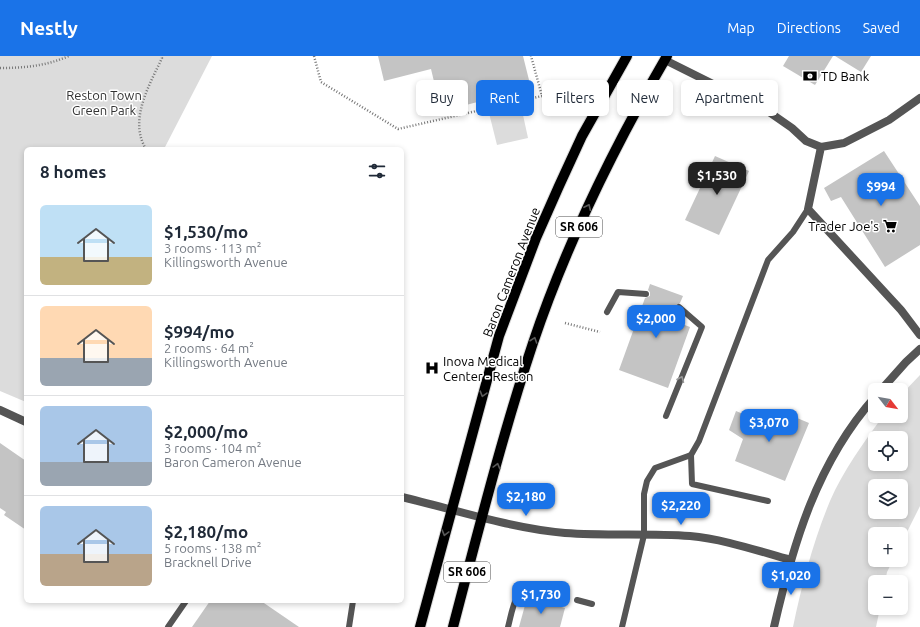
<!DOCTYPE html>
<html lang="en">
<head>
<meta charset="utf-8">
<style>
  :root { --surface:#fff; --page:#f6f6f7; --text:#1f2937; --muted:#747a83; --line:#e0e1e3; --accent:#1a73e8 }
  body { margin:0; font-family:Ubuntu,sans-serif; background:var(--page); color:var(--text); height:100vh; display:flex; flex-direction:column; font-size:15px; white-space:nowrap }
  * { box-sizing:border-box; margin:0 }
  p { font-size:13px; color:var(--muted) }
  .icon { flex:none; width:22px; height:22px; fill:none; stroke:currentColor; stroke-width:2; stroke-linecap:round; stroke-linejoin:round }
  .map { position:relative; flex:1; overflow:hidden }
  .details { position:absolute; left:24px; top:91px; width:380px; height:456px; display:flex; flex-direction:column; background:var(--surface); border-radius:6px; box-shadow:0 2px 6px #0003 }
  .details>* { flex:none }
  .banner { position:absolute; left:416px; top:24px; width:380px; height:36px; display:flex; gap:8px }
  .needle { width:26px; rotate:121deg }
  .controls { position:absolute; left:868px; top:327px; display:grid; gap:8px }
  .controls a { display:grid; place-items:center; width:40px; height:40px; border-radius:6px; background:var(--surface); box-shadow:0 2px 6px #0003; font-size:20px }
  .price { position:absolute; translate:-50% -34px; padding:0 9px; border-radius:8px; background:var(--accent); color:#fff; font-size:13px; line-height:26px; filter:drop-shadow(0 1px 2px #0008) }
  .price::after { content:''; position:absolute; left:50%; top:24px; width:12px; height:9px; margin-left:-6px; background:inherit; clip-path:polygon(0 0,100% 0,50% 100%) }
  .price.current { background:#222; color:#fff }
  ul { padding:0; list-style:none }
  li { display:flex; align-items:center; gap:12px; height:100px; padding:0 16px }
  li+li { border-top:1px solid var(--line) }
  li span { display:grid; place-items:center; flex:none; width:112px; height:80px; border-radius:6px; color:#555 }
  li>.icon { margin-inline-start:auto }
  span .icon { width:48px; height:48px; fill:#fffc; stroke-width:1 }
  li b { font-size:17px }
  h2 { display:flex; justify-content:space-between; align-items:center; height:48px; padding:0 16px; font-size:17px }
  .chip { padding:0 14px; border-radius:6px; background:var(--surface); box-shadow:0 2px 6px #0003; font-size:14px; line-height:36px }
  .chip.current { background:var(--accent); color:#fff }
  header { display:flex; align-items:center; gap:24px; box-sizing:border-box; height:56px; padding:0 20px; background:var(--accent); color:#fff }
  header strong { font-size:19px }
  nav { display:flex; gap:22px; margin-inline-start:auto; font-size:14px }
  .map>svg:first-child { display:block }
  .green { fill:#dcdcdc; fill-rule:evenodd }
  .building { fill:#c4c4c4 }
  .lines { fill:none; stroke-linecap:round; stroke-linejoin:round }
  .primary-casing { stroke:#dbdbdb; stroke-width:12 }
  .path { stroke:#777; stroke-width:2.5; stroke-dasharray:1 2; stroke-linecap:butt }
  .service { stroke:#555; stroke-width:6 }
  .minor { stroke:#555; stroke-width:8 }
  .tertiary { stroke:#555; stroke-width:8 }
  .primary { stroke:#000; stroke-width:10 }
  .oneway { stroke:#595959 }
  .oneway2 { stroke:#999 }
  .labels { text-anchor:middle; stroke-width:3; stroke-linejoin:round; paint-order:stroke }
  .shield { fill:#fff; stroke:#4c4c4c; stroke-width:1 }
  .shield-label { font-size:12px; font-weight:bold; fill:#000 }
  .poi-label { font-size:13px; fill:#000; stroke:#fff; text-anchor:start }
  .park-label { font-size:13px; fill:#333; stroke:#fff }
  .street-label { font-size:13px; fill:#000; stroke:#fff }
</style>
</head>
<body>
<header>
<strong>Nestly</strong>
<nav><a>Map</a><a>Directions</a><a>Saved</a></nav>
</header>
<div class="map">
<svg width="920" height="571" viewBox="0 0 920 571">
  <rect width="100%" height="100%" fill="#fff"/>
  <g class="green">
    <polygon points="0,0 212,0 164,93 26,93 26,346 0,335"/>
    <polygon points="521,50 528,82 497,89 489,57"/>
    <path d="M920 319V450L901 488V478H875V504H893L887 516 885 526H875V552H880L876 571H793C802 528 813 486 830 445 843 415 864 386 883 360H901V339ZM875 382H901V408H875ZM875 430H901V456H875Z"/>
  </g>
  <g class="building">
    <polygon points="378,0 523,0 531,32 466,49 462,32 437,38 431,13 384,25"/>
    <polygon points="789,0 833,0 815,29 783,10"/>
    <polygon points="835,0 871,0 861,16"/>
    <polygon points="884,95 920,150 920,189 885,211 841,141 831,145 824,132"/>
    <polygon points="715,100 749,115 719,179 685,164"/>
    <polygon points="650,228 683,240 680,247 675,250 677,255 674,265 690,271 668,332 619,314 645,242 650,240 650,236 648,234"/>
    <polygon points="778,354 809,367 785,425 735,405 743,383 729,374 736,355 772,370"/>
    <polygon points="0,387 26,405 26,474 4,459 6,456 0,452"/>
    <polygon points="527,542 565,552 560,571 519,571"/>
    <polygon points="210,545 261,545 299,571 192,571"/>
  </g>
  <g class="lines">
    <defs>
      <g id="primary">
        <polyline points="420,571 499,280 536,182 559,130 582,80 627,0"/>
        <path d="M453 571C478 476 502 380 533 287 567 186 614 91 667 0"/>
      </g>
    </defs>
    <use href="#primary" class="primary-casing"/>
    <g class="path">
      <polyline points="314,0 321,26 398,73 542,40 531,0"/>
      <path d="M0 12C24 12 46 10 69 0"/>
      <path d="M146 93C128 64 150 28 162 2L161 0"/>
      <polyline points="565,267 600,276"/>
    </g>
    <g class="service">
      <polyline points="607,256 618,236 646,238"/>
      <polyline points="666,360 702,271 679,251"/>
      <polyline points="691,399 692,428 768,445"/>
      <polyline points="577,544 592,548"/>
      <polyline points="168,571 186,545"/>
      <polyline points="349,571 353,545"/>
      <path d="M508 571C512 557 514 532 532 531 537 531 543 534 547 535"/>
      <polyline points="622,571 644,479 644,438 647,425 655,412 691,399 699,385 768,204 793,176 808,153"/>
    </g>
    <g class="minor">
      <polyline points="665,4 769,56 792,72 806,85 821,91"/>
      <polyline points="920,42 889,64 844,87 821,91 808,153 901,254 920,279"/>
    </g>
    <g class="tertiary">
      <polyline points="881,334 906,306 920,293"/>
      <polyline points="0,354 26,366"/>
      <path d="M402 441C456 454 510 472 565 477 607 480 649 477 690 480 724 483 758 495 791 504"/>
      <path d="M774 571C793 488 817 406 875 341"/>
    </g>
    <use href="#primary" class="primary"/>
  </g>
  <defs><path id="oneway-chevron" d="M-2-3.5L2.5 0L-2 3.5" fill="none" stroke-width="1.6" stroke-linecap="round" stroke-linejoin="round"/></defs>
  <g class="oneway">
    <use href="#oneway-chevron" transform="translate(588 151) rotate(-65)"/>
    <use href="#oneway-chevron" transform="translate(534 284) rotate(-71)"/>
    <use href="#oneway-chevron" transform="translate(483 338) rotate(106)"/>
    <use href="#oneway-chevron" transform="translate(497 410) rotate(-75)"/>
    <use href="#oneway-chevron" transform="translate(445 477) rotate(105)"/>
  </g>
  <use class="oneway2" href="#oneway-chevron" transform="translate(681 323) rotate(-68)"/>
  <defs>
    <symbol id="bank-bare" viewBox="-9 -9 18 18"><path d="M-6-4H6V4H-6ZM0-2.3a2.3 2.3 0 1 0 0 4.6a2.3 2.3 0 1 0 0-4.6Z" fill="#000" stroke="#fff" stroke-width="2.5" paint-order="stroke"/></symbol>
    <symbol id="supermarket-bare" viewBox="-9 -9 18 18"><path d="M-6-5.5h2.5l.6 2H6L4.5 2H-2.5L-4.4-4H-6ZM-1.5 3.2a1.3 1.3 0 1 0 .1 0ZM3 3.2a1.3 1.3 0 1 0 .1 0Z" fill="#000" stroke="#fff" stroke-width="2.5" paint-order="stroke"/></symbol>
    <symbol id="hospital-bare" viewBox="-9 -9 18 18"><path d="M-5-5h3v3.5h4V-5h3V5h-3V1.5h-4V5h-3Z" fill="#000" stroke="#fff" stroke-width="2.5" paint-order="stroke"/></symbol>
  </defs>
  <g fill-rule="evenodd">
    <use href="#bank-bare" x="800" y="10" width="20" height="20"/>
    <use href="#supermarket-bare" x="880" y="160" width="20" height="20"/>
    <use href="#hospital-bare" x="422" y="302" width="20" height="20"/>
  </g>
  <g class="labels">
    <g class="shield">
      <rect x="556" y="161" width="46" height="20" rx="3"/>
      <rect x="444" y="506" width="46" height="20" rx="3"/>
    </g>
    <g class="shield-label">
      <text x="579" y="175">SR 606</text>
      <text x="467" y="520">SR 606</text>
    </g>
    <g class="poi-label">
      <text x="821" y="25">TD Bank</text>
      <text x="879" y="175" text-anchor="end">Trader Joe's</text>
      <text x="443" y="310">Inova Medical<tspan x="443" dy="15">Center - Reston</tspan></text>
    </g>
    <g class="park-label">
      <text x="104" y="44">Reston Town<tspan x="104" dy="15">Green Park</tspan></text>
    </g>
    <g class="street-label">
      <text transform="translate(511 216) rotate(-69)" y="5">Baron Cameron Avenue</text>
    </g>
  </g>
</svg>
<div class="controls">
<a><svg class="needle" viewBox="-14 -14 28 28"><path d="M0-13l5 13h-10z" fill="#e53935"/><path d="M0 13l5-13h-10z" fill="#747a83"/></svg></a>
<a><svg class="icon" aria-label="locate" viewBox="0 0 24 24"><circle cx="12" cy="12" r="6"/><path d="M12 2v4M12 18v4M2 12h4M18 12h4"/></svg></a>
<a><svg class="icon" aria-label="layers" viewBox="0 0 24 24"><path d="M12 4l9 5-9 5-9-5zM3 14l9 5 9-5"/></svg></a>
<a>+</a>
<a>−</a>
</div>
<b class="price current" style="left:717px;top:140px">$1,530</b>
<b class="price" style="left:881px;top:151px">$994</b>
<b class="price" style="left:656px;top:283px">$2,000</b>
<b class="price" style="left:769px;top:387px">$3,070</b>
<b class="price" style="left:526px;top:461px">$2,180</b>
<b class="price" style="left:681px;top:470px">$2,220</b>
<b class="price" style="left:791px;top:540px">$1,020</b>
<b class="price" style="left:541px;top:559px">$1,730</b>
<div class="banner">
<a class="chip">Buy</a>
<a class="chip current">Rent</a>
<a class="chip">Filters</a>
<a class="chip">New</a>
<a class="chip">Apartment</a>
</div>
<section class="details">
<h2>8 homes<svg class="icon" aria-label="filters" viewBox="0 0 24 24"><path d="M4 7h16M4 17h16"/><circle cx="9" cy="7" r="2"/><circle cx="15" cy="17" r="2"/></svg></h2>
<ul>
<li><span style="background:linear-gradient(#bfe0f5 65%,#c2b280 0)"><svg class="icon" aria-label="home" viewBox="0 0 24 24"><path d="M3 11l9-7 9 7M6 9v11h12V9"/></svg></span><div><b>$1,530/mo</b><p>3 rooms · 113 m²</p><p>Killingsworth Avenue</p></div></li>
<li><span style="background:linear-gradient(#ffd9b3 65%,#9aa5b1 0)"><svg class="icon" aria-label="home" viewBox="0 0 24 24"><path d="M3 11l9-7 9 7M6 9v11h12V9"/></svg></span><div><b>$994/mo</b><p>2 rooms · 64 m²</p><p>Killingsworth Avenue</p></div></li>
<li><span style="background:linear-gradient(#a9c7e8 70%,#9aa5b1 0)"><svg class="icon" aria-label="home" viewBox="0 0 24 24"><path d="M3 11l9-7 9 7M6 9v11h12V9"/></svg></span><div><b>$2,000/mo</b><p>3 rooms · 104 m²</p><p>Baron Cameron Avenue</p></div></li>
<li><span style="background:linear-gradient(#a9c7e8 60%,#b9a48a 0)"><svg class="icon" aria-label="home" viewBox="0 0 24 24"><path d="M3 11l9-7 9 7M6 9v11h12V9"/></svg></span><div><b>$2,180/mo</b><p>5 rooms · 138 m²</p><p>Bracknell Drive</p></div></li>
</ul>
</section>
</div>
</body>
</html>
